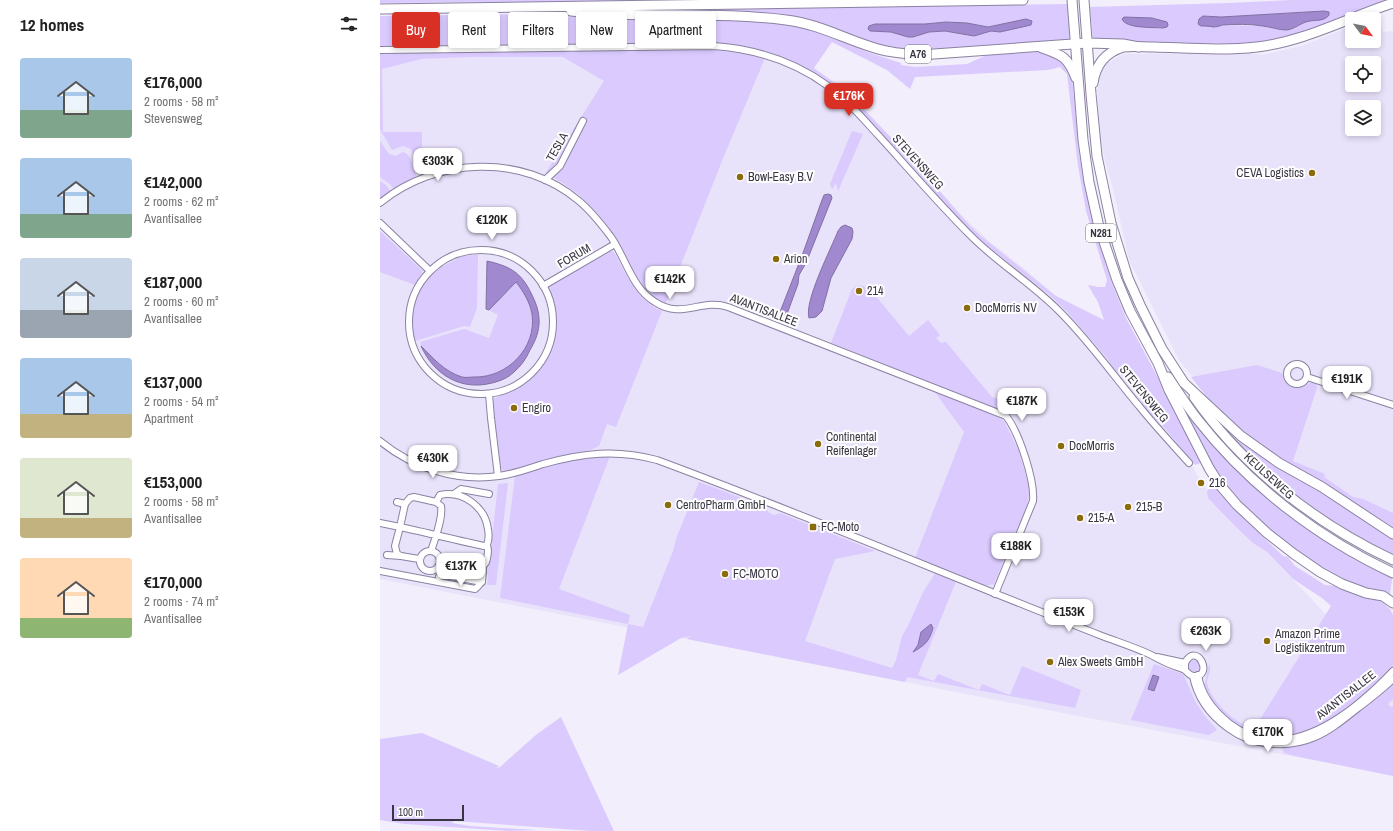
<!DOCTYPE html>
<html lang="en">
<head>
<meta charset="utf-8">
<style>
  :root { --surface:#fff; --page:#f6f6f6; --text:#222; --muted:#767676; --accent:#d93025 }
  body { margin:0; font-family:"Archivo Narrow",sans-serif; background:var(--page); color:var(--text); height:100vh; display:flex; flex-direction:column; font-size:15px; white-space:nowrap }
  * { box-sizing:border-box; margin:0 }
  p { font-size:13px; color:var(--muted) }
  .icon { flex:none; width:22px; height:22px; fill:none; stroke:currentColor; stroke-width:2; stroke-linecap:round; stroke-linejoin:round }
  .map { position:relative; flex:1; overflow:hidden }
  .side { display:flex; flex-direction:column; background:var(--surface); width:380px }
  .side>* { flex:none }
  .guide { position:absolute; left:12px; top:12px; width:380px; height:36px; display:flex; gap:8px }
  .needle { width:26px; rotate:122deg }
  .controls { position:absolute; left:965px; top:12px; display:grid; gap:8px }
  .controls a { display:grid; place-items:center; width:36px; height:36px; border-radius:4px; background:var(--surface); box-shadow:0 2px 6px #0003; font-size:20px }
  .scale { position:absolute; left:12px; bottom:10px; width:72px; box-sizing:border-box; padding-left:4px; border:2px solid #393542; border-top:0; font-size:11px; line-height:14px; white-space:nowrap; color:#393542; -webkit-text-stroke:3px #fefefe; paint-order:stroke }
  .price { position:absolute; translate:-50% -34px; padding:0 9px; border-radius:8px; background:#fff; color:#222; font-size:13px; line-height:26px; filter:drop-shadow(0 1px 2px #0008) }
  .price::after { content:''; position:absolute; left:50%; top:24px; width:12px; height:9px; margin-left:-6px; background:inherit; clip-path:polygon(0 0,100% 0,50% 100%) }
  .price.selected { background:var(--accent); color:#fff }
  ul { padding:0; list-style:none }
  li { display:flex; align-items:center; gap:12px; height:100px; padding:0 20px }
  li span { display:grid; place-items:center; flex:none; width:112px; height:80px; border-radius:4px; color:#555 }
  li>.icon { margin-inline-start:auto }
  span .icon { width:48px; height:48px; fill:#fffc; stroke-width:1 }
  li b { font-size:17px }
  h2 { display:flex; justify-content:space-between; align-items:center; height:48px; padding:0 20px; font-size:17px }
  .pill { padding:0 14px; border-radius:4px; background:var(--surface); box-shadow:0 2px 6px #0003; font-size:14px; line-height:36px }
  .pill.selected { background:var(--accent); color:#fff }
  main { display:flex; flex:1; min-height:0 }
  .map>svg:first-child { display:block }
  .built { fill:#e9e2fb; fill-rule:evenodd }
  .green { fill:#dacafe; fill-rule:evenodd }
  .water { fill:#a089ce; stroke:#8170a4 }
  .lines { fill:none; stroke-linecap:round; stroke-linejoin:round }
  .minor-casing { stroke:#8b82a1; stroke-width:8 }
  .highway-casing { stroke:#8b82a1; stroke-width:11 }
  .minor { stroke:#fff; stroke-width:6 }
  .highway { stroke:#fff; stroke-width:9 }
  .poi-dot { fill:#8a6c0c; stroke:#fefefe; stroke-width:1.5 }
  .labels { text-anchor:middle; stroke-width:4; stroke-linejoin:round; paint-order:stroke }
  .shield { fill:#fefefe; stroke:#74717a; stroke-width:1 }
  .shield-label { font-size:11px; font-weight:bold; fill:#393542 }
  .street-label { font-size:12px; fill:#393542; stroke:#fefefe }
  .poi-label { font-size:12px; fill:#393542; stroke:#fefefe; text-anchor:start }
</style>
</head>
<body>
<main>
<section class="side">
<h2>12 homes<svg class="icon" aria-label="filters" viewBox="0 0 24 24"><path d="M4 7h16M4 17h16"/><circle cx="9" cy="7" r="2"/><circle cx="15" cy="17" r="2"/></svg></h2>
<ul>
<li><span style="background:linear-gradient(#a9c7e8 65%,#7fa58c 0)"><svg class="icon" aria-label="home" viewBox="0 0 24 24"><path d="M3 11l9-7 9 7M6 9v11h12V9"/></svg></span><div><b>€176,000</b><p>2 rooms · 58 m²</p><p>Stevensweg</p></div></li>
<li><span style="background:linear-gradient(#a9c7e8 70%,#7fa58c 0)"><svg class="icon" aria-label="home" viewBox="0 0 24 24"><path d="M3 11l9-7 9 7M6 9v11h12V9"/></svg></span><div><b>€142,000</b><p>2 rooms · 62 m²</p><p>Avantisallee</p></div></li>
<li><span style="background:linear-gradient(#c9d6e8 65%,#9aa5b1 0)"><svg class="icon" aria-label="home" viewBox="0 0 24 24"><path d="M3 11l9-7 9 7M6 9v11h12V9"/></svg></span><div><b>€187,000</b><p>2 rooms · 60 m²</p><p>Avantisallee</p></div></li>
<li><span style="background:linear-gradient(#a9c7e8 70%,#c2b280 0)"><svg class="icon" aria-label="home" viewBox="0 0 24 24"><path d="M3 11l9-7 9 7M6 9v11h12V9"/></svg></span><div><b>€137,000</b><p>2 rooms · 54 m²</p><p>Apartment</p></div></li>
<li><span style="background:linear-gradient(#dfe7d0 75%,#c2b280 0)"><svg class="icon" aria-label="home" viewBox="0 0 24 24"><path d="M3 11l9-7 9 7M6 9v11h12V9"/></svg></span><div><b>€153,000</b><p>2 rooms · 58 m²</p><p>Avantisallee</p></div></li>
<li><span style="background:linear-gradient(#ffd9b3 75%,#8fb573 0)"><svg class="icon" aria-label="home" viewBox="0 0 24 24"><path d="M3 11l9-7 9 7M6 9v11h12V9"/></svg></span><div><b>€170,000</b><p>2 rooms · 74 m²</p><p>Avantisallee</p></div></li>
</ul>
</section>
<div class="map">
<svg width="1013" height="831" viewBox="0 0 1013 831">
  <rect width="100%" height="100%" fill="#f2eefb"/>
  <g class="built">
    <path d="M998 15 1003 32 1013 31V524L886 454 849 422 799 360 749 260 734 193 720 142 716 70 743 54 867 53 882 55 921 46 972 26V41H994V19H988ZM972 63H994V85H972ZM972 107H994V129H972Z"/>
    <polygon points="355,40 430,66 461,86 577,211 610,242 646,270 666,288 723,351 756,391 802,444 821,483 1013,685 1013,775 693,715 0,579 0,43"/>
  </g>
  <g class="green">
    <polygon points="0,0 429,0 0,3"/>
    <path d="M913 0H1011L954 22 894 42 873 44 713 42 710 7 848 3ZM944 11 936 21H929L923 23 914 29 906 30 895 29 883 26 843 25 834 27 828 25 823 16 841 17ZM745 17 772 18 787 22 783 28 762 26Z"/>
    <path d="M688 4 691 41 538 52 516 51 461 32 306 9ZM566 22 587 23 608 27 620 24 651 25 620 32 611 31 594 36 565 31 549 32 528 37 511 32 490 31 495 24H545Z"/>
    <path d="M148 14 215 18 373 21 411 24 431 28 473 45 487 52 521 63V65L536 67 587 64 609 54 660 51 682 60 692 75 699 153 714 226 733 286 746 318 823 462 815 465 787 431 765 409 752 383 734 369 726 357 688 313 671 296 598 239 587 229 526 159 492 124 445 80 432 72 416 64 375 49 329 44 86 45 0 46V16ZM452 42 507 70 530 89 535 77 668 70 680 67 687 74 698 166 706 211 727 280 725 287H718L708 285 718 302 724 320 676 296 601 236 590 226 539 167 481 106 457 85 434 68Z"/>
    <path d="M327 49 375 55 385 58 344 156 285 305C259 291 253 265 238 242 221 213 196 187 165 174L224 81 183 57H90L41 59 2 69 3 132H42V151L33 155 31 149 23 146 12 150 0 129V53Z"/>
    <polygon points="472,131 483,134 458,191 456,183 452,189 450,184"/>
    <path d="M0 141 9 154 16 156 23 152C32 155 34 168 36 176L14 190 11 185 0 177Z"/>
    <polygon points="0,181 6,185 11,192 0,199"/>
    <polygon points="0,231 43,271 35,285 0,272"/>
    <path d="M231 251 234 252C246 274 258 301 282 311L236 427 227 424 219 446 210 450 179 456 131 471 124 472 121 468 112 401C116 396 122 396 128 393 133 392 138 389 142 386 174 366 182 322 168 289L170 285Z"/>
    <polygon points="98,255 97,308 90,327 84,326 35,341 32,332 32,307 40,290 49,277 59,268 83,256"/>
    <path d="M136 281C143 291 150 302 152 314 157 348 127 378 94 377 90 377 86 378 82 377 65 372 53 358 41 346L40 342 84 329 109 338 118 315 109 310Z"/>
    <polygon points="479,285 489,288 529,336 548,320 560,335 556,338 561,343 566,342 612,397 641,407 631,413 623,412 451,343 472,289"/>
    <path d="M877 365 902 373C904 376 904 379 906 382 913 393 924 384 933 382L937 384V388L913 461 945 474 944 477 973 497 983 499 1013 513V529L887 453 842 416 811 377Z"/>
    <polygon points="554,391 613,414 624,421 638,449 650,490 647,506 614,584 603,586 535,558 584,432"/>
    <path d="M795 395C807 411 818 428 831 443 864 482 905 514 947 542 967 555 988 568 1011 577L1012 579 1010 594 1005 591 980 587 967 582 930 562 868 513 838 479Z"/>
    <path d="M832 414 882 455 1013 538V555C939 521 886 475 832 414Z"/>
    <polygon points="211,456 230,456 179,589 250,615 248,624 263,627 293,551 296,539 319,482 386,507 388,512 394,515 400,513 495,551 455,559 425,641 512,668 516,660 522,636 529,624 543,592 556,572 577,579 538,675 554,681 558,674 599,690 602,684 630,695 642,666 701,690 695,708 527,677 525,682 307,639 311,636 301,638 238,675 248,624 120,598 135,476 181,462"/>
    <polygon points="128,483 116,585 107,585 118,484"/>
    <polygon points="834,484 855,510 903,556 908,557 915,566 945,585 956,586 976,595 1001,601 1010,609 1013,615 1013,669 1004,678 962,713 931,732 899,738 874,734 874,729 951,606 942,598 913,579 887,552 873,543 855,526 828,498 827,491"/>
    <circle cx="814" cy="666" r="6"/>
    <polygon points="774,664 803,674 816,703 825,716 837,730 829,735 751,720"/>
    <path d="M829 665H830C831 672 827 677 827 683 828 687 830 691 832 695 842 711 854 720 870 728L868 730 848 721 828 697 824 685 825 682Z"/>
    <polygon points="1013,683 1013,699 1008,704 1011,707 1013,706 1013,776 915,756 904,753 902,748 881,744 909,745"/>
    <polygon points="181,717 234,831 211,831 74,821 72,823 90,826 157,830 130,831 69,827 25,824 0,820 0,739 42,733 119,766 116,768 120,767 157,734"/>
  </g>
  <g class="water">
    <path d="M944 11 949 12V15C945 21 937 20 930 21 921 22 916 29 907 30 898 30 891 27 883 26 871 24 854 24 842 25 840 26 836 27 833 27 829 26 826 26 821 26L818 24 819 19 823 16 841 17Z"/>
    <path d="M744 17 772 18 787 22 788 25 787 27 783 28C773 27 746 29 742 19Z"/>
    <polygon points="646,19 652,21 651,25 620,32 611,31 594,36 565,31 549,32 533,37 528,37 511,32 490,31 488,29 489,26 495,24 545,24 566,22 587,23 608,27"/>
    <polygon points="448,194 451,195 452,198 426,263 419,275 418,284 407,314 403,315 400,312 423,253 442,200 444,195"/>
    <path d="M465 225 472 228 473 232 472 239 451 278 442 311 436 317 429 318C424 301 451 249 458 231L461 227Z"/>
    <path d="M107 261C129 266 141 272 151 293 162 314 162 330 150 350 146 359 141 366 134 372 128 378 120 381 112 383 81 391 54 375 41 346 53 358 65 372 82 377 86 378 90 377 94 377 127 378 157 348 152 314 150 302 143 291 136 282L109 310 106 309Z"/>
    <path d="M551 624 553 628C549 642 545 645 533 652L538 645 541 632Z"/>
    <polygon points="773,675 779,677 774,691 768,689"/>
  </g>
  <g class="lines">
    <defs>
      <g id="minor">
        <path d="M0 50 334 46C375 49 415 62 448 86 468 100 483 119 499 136 529 169 558 203 589 234 617 263 652 283 680 312 709 341 733 375 759 406 775 426 792 444 809 463"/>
        <polyline points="165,180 180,166 203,121"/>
        <path d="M0 203C56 157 143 153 199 201 211 211 222 225 231 237 246 259 252 288 275 302 302 320 321 298 348 307L626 416C639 432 655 481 653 501L615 594"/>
        <polyline points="0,223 50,271"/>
        <circle cx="101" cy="322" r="72"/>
        <polyline points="163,286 235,244"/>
        <circle cx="917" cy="374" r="10"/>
        <polyline points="927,377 1013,405"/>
        <polyline points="109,394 111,418 118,476"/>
        <path d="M0 441C33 468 76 482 119 476 134 474 148 469 163 464 203 453 236 449 277 460 426 515 574 578 722 636 738 642 754 647 769 654 779 659 787 664 797 667 800 668 804 669 806 671 808 673 809 675 813 676 835 678 817 640 805 663V670"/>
        <polyline points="74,494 81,489 109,494"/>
        <polyline points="17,502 25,504"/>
        <polyline points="0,523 20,527 15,546 17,554 21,556 39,559"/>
        <circle cx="50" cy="561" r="10"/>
        <path d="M51 551C55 539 63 518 61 506L56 502 34 497 30 498 25 504 20 527C48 533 76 540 104 546L107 545C109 540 109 535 108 529 105 507 83 490 60 495L56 502"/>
        <polyline points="7,555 21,556"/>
        <path d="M60 563C72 566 105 577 107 558 108 553 109 550 107 546"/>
        <path d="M0 571 95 589C103 583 103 577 103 567"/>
        <polyline points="59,577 64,575 102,582"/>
        <polyline points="777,657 805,663"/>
        <path d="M818 675C821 694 834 711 849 723 907 768 972 714 1013 671"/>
        <path d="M813 676C817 697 830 715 848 728 872 746 907 749 935 737 950 731 964 719 978 708 990 699 1002 690 1013 679"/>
      </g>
      <g id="highway">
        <polyline points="692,0 703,140 709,182 719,227 737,280 750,311 778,363 789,390 829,468 839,484 857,505 887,533 914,554 940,572 962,584 986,593 1003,596 1013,603"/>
        <polyline points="704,0 711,94 717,156 731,223 748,278 761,307 782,349 804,383 861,436 899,463 942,487 1013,534"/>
        <polyline points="0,9 643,0"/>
        <path d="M191 11C262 19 335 11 406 20 440 24 466 40 498 49 512 53 526 54 540 55L707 43 743 44 759 47"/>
        <path d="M662 48C682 55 688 57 696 78"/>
        <path d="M713 83C716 64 725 53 743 47 753 46 763 47 774 47 808 48 843 51 877 47 926 41 967 18 1013 3"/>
        <path d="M788 377C798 392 807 406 818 420 869 485 938 538 1013 573"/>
        <path d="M814 397C863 467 936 524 1013 560"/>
      </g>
    </defs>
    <use href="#minor" class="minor-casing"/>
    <use href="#highway" class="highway-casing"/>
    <use href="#minor" class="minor"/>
    <use href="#highway" class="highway"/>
  </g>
  <g class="poi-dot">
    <circle cx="932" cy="173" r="4"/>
    <circle cx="360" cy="177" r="4"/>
    <circle cx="396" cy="259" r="4"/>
    <circle cx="479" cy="291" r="4"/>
    <circle cx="587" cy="308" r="4"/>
    <circle cx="134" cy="408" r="4"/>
    <circle cx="438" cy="444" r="4"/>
    <circle cx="681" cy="446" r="4"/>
    <circle cx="821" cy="483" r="4"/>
    <circle cx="288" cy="505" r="4"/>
    <circle cx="748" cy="507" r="4"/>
    <circle cx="700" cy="518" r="4"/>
    <rect x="429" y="523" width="8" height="8" rx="2"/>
    <circle cx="345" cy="574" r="4"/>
    <circle cx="887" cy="641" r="4"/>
    <circle cx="670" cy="662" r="4"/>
  </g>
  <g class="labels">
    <g class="shield">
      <rect x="525" y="45" width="26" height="18" rx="3"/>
      <rect x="706" y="224" width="30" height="18" rx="3"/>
    </g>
    <g class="shield-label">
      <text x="538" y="58">A76</text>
      <text x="721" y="237">N281</text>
    </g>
    <g class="street-label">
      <text transform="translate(177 147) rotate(-60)" y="4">TESLA</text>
      <text transform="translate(538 162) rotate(48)" y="4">STEVENSWEG</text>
      <text transform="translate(194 256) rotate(-30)" y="4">FORUM</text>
      <text transform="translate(384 310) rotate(21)" y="4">AVANTISALLEE</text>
      <text transform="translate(764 394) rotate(51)" y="4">STEVENSWEG</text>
      <text transform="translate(889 476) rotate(42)" y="4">KEULSEWEG</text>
      <text transform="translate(966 695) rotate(-38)" y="4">AVANTISALLEE</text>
    </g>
    <g class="poi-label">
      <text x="924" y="177" text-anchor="end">CEVA Logistics</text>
      <text x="368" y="181">Bowl-Easy B.V</text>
      <text x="404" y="263">Arion</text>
      <text x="487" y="295">214</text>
      <text x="595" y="312">DocMorris NV</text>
      <text x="142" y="412">Engiro</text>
      <text x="446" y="441">Continental<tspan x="446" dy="14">Reifenlager</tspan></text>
      <text x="689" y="450">DocMorris</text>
      <text x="829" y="487">216</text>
      <text x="296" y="509">CentroPharm GmbH</text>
      <text x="756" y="511">215-B</text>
      <text x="708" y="522">215-A</text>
      <text x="441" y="531">FC-Moto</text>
      <text x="353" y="578">FC-MOTO</text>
      <text x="895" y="638">Amazon Prime<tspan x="895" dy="14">Logistikzentrum</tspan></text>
      <text x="678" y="666">Alex Sweets GmbH</text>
    </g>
  </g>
</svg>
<div class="controls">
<a><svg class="needle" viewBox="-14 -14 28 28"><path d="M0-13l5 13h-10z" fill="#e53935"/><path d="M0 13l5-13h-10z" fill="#767676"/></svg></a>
<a><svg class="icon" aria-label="locate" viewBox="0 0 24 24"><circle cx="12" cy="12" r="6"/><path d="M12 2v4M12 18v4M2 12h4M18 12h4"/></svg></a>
<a><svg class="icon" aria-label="layers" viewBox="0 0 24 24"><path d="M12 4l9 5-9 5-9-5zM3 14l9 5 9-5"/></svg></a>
</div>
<div class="scale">100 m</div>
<b class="price selected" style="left:469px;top:117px">€176K</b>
<b class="price" style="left:58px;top:182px">€303K</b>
<b class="price" style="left:112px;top:241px">€120K</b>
<b class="price" style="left:290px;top:300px">€142K</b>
<b class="price" style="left:967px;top:400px">€191K</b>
<b class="price" style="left:642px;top:422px">€187K</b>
<b class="price" style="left:53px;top:479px">€430K</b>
<b class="price" style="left:636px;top:567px">€188K</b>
<b class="price" style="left:81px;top:587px">€137K</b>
<b class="price" style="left:689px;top:633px">€153K</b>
<b class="price" style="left:826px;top:652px">€263K</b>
<b class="price" style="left:888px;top:753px">€170K</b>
<div class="guide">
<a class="pill selected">Buy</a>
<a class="pill">Rent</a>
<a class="pill">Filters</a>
<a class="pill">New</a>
<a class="pill">Apartment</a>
</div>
</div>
</main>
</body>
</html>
